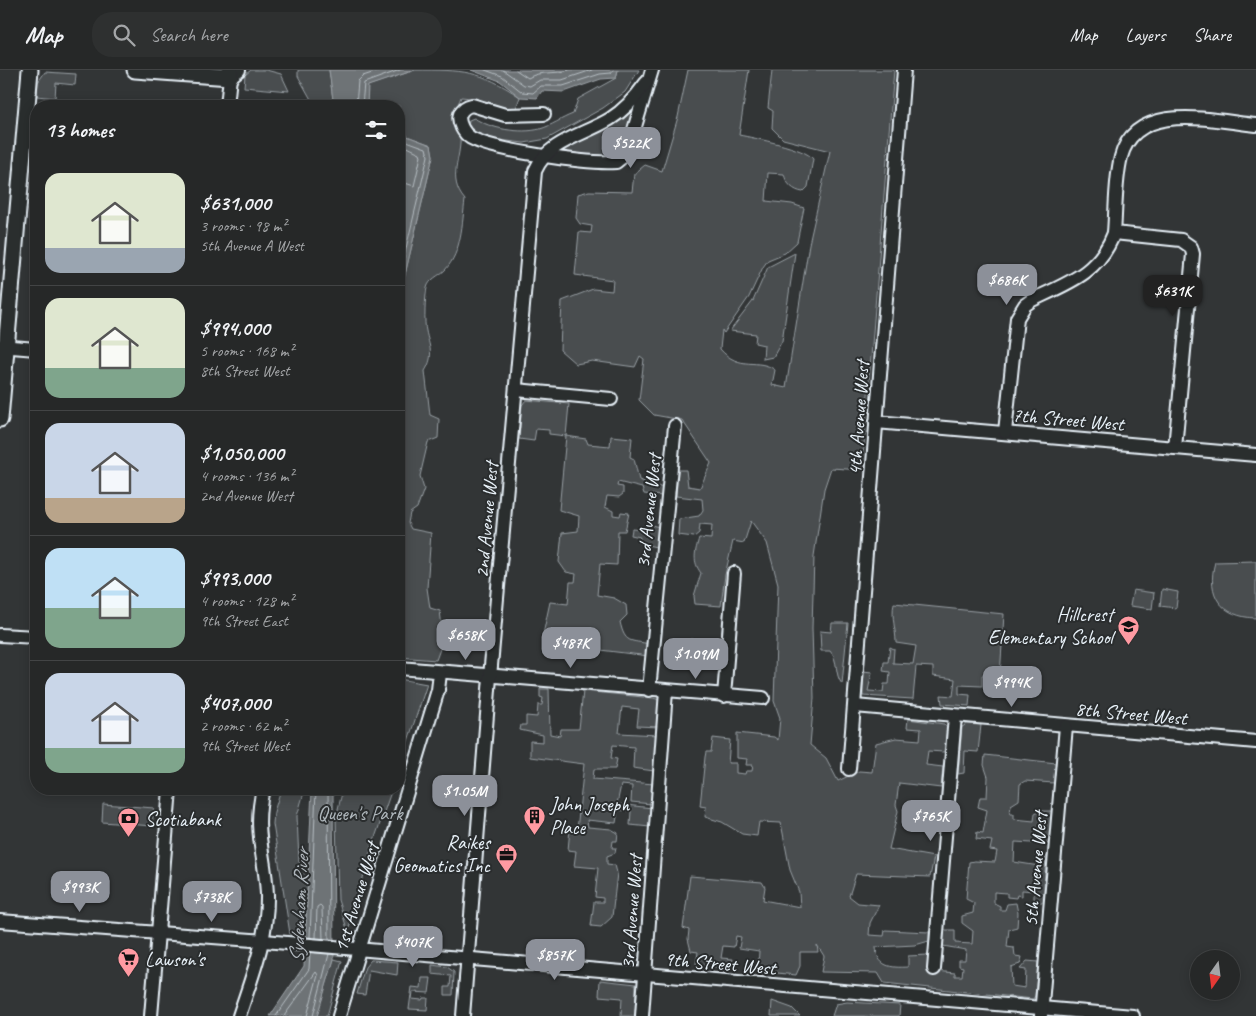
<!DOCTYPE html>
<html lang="en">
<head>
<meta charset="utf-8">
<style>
  :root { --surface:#262828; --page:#2e3030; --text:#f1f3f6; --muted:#a4a6a8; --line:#424445; --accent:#8c9099 }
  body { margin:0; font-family:Caveat,sans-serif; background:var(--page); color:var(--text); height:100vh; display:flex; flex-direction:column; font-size:19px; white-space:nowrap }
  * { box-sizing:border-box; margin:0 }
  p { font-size:16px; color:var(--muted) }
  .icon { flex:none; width:28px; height:28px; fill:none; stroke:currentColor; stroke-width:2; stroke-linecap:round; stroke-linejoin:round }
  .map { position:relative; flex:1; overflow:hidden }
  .drawer { position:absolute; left:30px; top:30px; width:375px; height:695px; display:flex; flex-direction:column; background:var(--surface); border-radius:20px; box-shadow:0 2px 12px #0003,0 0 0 1px var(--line) }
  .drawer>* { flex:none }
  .needle { width:32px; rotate:194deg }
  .controls { position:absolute; left:1190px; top:880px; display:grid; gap:10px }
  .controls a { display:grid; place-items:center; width:50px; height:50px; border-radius:50%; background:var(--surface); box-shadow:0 2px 12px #0003,0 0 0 1px var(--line); font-size:25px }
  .price { position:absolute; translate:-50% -42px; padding:0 11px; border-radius:10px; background:var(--accent); color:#fff; font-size:16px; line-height:32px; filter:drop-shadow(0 1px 2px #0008) }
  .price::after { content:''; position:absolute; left:50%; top:30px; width:15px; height:11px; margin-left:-8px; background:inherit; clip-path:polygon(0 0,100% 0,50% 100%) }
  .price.current { background:#222; color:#fff }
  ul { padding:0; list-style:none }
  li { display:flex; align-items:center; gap:15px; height:125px; padding:0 15px }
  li+li { border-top:1px solid var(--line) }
  li span { display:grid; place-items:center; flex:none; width:140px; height:100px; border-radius:15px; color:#555 }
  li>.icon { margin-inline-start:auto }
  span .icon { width:60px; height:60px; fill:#fffc; stroke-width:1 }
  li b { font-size:21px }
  h2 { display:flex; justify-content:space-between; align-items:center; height:60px; padding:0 15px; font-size:21px }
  header { display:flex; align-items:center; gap:30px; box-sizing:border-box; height:70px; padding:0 25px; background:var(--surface); border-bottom:1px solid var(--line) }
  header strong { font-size:24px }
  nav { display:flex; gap:28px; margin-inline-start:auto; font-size:18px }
  .search { width:350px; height:45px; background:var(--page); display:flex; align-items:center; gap:12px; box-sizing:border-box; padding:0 18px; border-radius:20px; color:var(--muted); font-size:19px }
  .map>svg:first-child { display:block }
  .green { fill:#494d4f; stroke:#989fa4 }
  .water { fill:#6e7376; stroke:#9fa5aa }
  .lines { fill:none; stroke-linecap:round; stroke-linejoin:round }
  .shore { stroke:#b7bfc4; stroke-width:1 }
  .minor-casing { stroke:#e8f1f8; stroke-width:16 }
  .major-casing { stroke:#e8f1f8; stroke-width:19 }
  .minor { stroke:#2a2d2e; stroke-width:12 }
  .major { stroke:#2a2d2e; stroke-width:15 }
  .labels { text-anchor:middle; stroke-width:4; stroke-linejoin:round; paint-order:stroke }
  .street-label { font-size:20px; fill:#e8f1f8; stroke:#2a2d2e }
  .poi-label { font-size:20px; fill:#e8f1f8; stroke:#2a2d2e; text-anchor:start }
  .park-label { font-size:20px; fill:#b0b8bd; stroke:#2a2d2e }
  .water-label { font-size:21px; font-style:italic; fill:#b1b8be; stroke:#2a2d2e }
</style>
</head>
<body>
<header>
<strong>Map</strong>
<div class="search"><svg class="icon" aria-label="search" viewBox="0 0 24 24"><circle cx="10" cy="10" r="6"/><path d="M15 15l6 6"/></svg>Search here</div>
<nav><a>Map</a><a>Layers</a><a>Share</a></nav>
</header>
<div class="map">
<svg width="1256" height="946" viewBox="0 0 1256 946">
  <rect width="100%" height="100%" fill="#323536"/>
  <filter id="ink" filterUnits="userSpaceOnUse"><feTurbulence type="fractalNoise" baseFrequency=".02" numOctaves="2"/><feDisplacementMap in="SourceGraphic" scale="10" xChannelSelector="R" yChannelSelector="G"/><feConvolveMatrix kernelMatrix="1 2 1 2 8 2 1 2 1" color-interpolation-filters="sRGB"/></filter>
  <g filter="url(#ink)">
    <g class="green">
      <polygon points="251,0 266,0 281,4 289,21 244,17 245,5"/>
      <polygon points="298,0 329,0 333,29 337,36 313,36 313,33 298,6"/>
      <path d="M415 0C463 0 480 0 520 27L515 41C501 38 472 27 461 27 452 48 458 46 460 65 462 89 446 108 465 130 462 153 462 182 445 200 439 206 429 209 427 218 425 226 424 254 426 261 429 276 435 285 425 301L430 345 439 349 438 368 428 372 420 406 424 419 417 438 410 443 408 453 411 459 431 463 427 518 430 538 440 541 442 557 438 563 439 568H444L436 590 399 587V365L402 343 399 299V230L433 86 431 75 407 66 402 51 399 50V36H367V16Z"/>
      <path d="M618 0H639L625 22 603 38 547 69 524 73 499 70 476 66 468 56 469 50 474 48C491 59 520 64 540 59 551 56 562 48 573 44L578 29 616 8Z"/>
      <path d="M688 0H749L739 65C754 68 806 78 813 89L808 117 803 122C794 121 786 114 784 104L768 103 766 131 792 134 804 138 797 172 785 183 768 190 763 197 749 227 724 263 722 260 720 279C740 302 758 287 775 300L772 315 786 318 809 174 830 81 783 69 772 58 773 41 768 38 772 0H894L862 400 831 398 824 419 814 486 812 558 814 628 810 675 826 688 838 711 859 701 872 702 876 673 896 668 920 670 921 659 907 658 908 649 944 654 947 658 944 682 928 681 926 695 943 697 941 718 899 713 896 735 898 741 889 779 934 787 930 807 856 804 849 826 858 833 879 835 870 853 869 865 884 866 885 860 929 862V871L915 875 876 877C877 897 891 898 908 897V886L928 885 927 900 955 903V906H962L963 897 959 896V890H965L966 880 943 876 944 860H955V873L972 874 973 861 962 853V846L973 843 974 833 966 829 969 792 974 791 995 792 997 781 990 780 992 771 976 769 977 762 983 763 987 740 978 737 980 727H987L988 707 984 695 985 685 1056 693 1054 713 1025 711 1020 714 1019 730 1011 735 1010 744H1014V749L1034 751 1035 743 1039 741H1052L1049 774 1015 772 1014 792 1039 796 1040 791 1036 790V786H1046L1043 832H1034V821L1022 820V826L1017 825 1016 828 1007 827V823L994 822V833L1000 836V840H1005L1007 834 1016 833 1018 843 1017 857 1009 859 1007 877 1014 878 1015 886 1022 887 1020 894 1011 897 1012 916 1025 918 1026 900 1020 899 1027 891 1038 892 1035 926 1033 929 884 913 878 903 821 902 824 886 817 875 818 882H800V896L796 905 768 902 758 897 759 881 739 878 741 867 736 866 734 877 723 876 721 888 733 889 730 899 696 894 698 882 691 881 688 869 689 860 683 858 690 806 762 812 765 817 763 830 800 837 799 822 790 800 781 753 759 752 757 766 742 764 722 752 705 747 706 737 700 736 705 687 706 682H711L713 668 730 670 728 693H736V703L745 704 746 701H752L753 695H746L747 689 737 688V663L774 667 778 670 780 648 774 631 778 514 767 473 751 451 744 473 733 471 725 505 721 536 695 534 694 526 701 503C692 491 695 482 699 468L711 469 712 455 700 454 699 463 694 467 678 465 679 449 699 446 703 440 702 429 676 426 678 400H686L688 416 700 418 711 393 682 350 654 345 639 330 644 289 640 286 635 297 592 291 576 294 560 280 562 231 593 219 612 221 613 210 575 205 579 162 591 163 592 156 580 154 576 148 578 124 589 121 632 122 634 104 645 95 662 101 678 47Z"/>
      <polygon points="45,2 76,4 75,15 56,13 55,28 37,26 38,12"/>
      <path d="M634 40 623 79C610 93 578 84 561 83V80Z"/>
      <polygon points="795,183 782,271 773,287 763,289 764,275 755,273 756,264 730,261 753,231 768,197"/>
      <path d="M526 330 569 334 566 366 586 369 588 374 610 376 611 366 632 368 630 387 634 389 639 410 663 418 662 426 644 424 642 418 618 412 617 416 623 417V424L619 427 607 426 605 437 613 441V445L620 446 621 442 629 443 625 461H618L617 495 600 494 597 525 614 528 626 535 627 545 620 552C625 574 630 570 650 574L649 586 592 579 587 578 588 571 567 569 566 575 542 569 550 532 568 534 570 512H575L576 504 566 502 559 492 562 463 578 461 579 446 559 440 566 366 549 364V360L536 359 534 371 519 369 522 335Z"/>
      <polygon points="646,454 660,457 656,477 639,473 640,467 631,465 632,459 645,460"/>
      <path d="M1256 491V548C1221 547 1206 525 1215 492Z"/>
      <polygon points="1162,519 1178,522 1176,538 1160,536"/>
      <polygon points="1133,520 1154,523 1152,539 1130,536"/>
      <path d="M894 533 1004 544 1000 606 982 605V616L959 615V624L970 625 969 636 942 634 941 625 953 626 955 609 933 606V597L916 596 913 629 863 626V601L872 602 868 621 883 622 884 614H889L890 602 883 601 884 592H888L890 577 894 579 893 593 913 594 916 576 896 573C896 559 891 548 894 533Z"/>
      <path d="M832 553H848L842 614C834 604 839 591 830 581H821L820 561 831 562Z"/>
      <polygon points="690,569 719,573 717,587 688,582"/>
      <polygon points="399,609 427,614 399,698"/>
      <polygon points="540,619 549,619 550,664 560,666 561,659 579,659 583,621 653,628 660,630 659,657 637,656 639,639 622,637 619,663 658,665 654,701 633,698 634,677 613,675 611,688 617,689 615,699 594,699 593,709 654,714 652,734 631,732 632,716 621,715 617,734 652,738 650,757 630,755 631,741 618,740 616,753 587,750 588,757 611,759 618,763 617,771 613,771 612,778 616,778 615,783 607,786 607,794 615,795 617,803 612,847 601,857 591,856 594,832 603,832 603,828 595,827 598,798 574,796 576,781 568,780 570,759 577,760 584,694 530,687 530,671 543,672 543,665 520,660 521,655 526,655 526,646 537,647 538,635 542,635 543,628 540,627"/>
      <polygon points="967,654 981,655 978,682 965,681 964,703 958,704 962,657"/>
      <polygon points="281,719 305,719 297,746 299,792 308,800 305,866 290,864 273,754 274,742"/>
      <polygon points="343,719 392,719 371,779 348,862 338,830 336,747"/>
      <polygon points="103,734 154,738 152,756 102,752"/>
      <polygon points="334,889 342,891 327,946 317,946"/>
      <polygon points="371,890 398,892 397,905 369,900 365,925 357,924 365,897"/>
      <polygon points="432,895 447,897 454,902 453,925 445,925 445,917 450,917 451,906 432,904"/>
      <polygon points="422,908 431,908 429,923 413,922 412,929 422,930 423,928 428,928 427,940 409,939 412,917 421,918"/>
      <polygon points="600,910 636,914 635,946 621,946 622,928 599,926"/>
      <polygon points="772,931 792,938 800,946 771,946"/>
      <polygon points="847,932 900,935 899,946 832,946 836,934"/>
    </g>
    <g class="water">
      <polygon points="329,0 415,0 368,16 367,36 337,36 333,30"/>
      <polygon points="471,0 618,0 616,8 601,9 564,22 542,21 537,28 520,27 500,11"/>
      <polygon points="399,50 401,51 407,66 431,75 433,86 399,230 399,141 405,130 399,118"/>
      <polygon points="312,719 333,719 334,889 317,946 270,946 304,896"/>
    </g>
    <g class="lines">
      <g class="shore">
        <polyline points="485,0 502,6 522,22 533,23 541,16 563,16 600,4 611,3 613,0"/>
        <polyline points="503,0 524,15 530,16 540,10 562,10 592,0"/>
        <path d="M516 0 528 8C541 0 554 5 569 0"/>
        <polyline points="356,36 358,11 363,6 381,0"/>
        <polyline points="362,36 364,13 400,0"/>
        <polyline points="399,58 404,70 426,78 428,86 399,208"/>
        <polyline points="399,73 420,83 421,86 414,116 399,111"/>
        <polyline points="328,719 329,869"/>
        <polyline points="310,867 316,719"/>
        <polyline points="316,868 317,837 320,835 322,837 323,869"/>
        <polyline points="276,946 309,899 310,882"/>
        <polyline points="284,946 316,902 318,905 307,946"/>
        <polyline points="313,946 329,884"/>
      </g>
      <defs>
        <g id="minor">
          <polyline points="227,36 230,7 239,0"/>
          <path d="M544 44 505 45 472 35C467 36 462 39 460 44 457 52 464 64 471 68 495 81 588 94 616 92L627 83 652 0"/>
          <polyline points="1114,163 1181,170 1191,177 1193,184 1175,378"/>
          <polyline points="0,276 36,279"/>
          <polyline points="516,320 611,329"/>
          <polyline points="876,352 1256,385"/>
          <path d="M1005 362 1017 248 1025 235 1032 230C1068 213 1099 203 1114 163 1116 138 1115 110 1121 87 1136 30 1214 51 1256 55"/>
          <polyline points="0,565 36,567"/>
          <polyline points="399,598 763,628"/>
          <polyline points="649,620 675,356"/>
          <polyline points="724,626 734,503"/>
          <polyline points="855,636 1256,672"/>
          <polyline points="849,699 904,0"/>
          <polyline points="0,851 264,871 1133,946"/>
          <polyline points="934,899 955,646"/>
          <polyline points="1041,945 1066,656"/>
          <polyline points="151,946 170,719"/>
          <path d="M239 946C252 906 268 867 267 824 265 783 253 762 263 719"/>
          <polyline points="339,946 438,620 440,603"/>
          <path d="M463 946 490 607 535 101C548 71 584 65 610 49 625 40 636 27 646 13"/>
          <polyline points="642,946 666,621"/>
        </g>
        <g id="major">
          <polyline points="135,0 230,7 230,0"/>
          <polyline points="0,349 30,0"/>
        </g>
      </defs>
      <use href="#minor" class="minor-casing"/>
      <use href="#major" class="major-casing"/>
      <use href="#minor" class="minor"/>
      <use href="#major" class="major"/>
    </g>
  </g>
  <defs>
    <symbol id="school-pin" viewBox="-11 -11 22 30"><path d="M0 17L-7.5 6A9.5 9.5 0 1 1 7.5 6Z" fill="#ff9aa2" stroke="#2a2d2e"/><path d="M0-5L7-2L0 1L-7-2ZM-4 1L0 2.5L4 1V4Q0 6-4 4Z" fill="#111"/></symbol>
    <symbol id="building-pin" viewBox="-11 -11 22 30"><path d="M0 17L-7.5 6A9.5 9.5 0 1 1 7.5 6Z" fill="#ff9aa2" stroke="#2a2d2e"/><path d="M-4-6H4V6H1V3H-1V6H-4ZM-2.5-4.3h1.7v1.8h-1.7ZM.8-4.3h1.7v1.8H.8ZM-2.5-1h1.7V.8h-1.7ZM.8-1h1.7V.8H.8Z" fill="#111"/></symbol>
    <symbol id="bank-pin" viewBox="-11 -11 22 30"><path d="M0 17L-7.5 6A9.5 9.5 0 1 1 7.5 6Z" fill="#ff9aa2" stroke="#2a2d2e"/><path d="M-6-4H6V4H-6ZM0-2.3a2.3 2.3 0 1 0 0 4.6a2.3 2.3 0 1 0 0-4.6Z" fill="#111"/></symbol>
    <symbol id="office-pin" viewBox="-11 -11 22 30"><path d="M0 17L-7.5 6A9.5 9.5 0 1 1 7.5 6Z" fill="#ff9aa2" stroke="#2a2d2e"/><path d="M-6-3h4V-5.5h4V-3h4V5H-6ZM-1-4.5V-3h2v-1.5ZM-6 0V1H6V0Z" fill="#111"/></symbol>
    <symbol id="supermarket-pin" viewBox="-11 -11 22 30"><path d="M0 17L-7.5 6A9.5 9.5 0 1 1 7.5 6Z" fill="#ff9aa2" stroke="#2a2d2e"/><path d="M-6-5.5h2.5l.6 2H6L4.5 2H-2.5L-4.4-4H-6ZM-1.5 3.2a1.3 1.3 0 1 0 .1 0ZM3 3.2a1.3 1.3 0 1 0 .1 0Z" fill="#111"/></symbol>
  </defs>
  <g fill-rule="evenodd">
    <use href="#school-pin" x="1116" y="544" width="25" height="34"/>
    <use href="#building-pin" x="522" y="734" width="25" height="34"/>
    <use href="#bank-pin" x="116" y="736" width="25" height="34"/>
    <use href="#office-pin" x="494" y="772" width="25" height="34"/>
    <use href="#supermarket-pin" x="116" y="876" width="25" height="34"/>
  </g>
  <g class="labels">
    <g class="street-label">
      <text transform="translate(858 348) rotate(-86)" y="7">4th Avenue West</text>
      <text transform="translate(1068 349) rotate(5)" y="7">7th Street West</text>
      <text transform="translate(648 441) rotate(-84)" y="7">3rd Avenue West</text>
      <text transform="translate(486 450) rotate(-85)" y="7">2nd Avenue West</text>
      <text transform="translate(1131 643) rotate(5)" y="7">8th Street West</text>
      <text transform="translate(1035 799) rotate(-85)" y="7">5th Avenue West</text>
      <text transform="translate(356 827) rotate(-73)" y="7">1st Avenue West</text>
      <text transform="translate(631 842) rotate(-86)" y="7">3rd Avenue West</text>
      <text transform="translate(720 893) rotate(5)" y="7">9th Street West</text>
    </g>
    <g class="poi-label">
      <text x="1113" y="551" text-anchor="end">Hillcrest<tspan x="1113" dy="23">Elementary School</tspan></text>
      <text x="550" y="741">John Joseph<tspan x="550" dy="23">Place</tspan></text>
      <text x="145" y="756">Scotiabank</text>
      <text x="490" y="779" text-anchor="end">Raikes<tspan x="490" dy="23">Geomatics Inc</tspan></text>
      <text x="145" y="896">Lawson's</text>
    </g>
    <g class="park-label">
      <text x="360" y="750">Queen's Park</text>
    </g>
    <g class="water-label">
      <text transform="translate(299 836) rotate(-87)" y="7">Sydenham River</text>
    </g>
  </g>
</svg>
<div class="controls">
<a><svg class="needle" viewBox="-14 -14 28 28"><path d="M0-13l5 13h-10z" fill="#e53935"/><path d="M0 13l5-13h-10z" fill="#a4a6a8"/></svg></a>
</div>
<b class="price" style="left:631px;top:99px">$522K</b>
<b class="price" style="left:1007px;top:236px">$686K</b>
<b class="price current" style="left:1173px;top:247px">$631K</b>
<b class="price" style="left:466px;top:591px">$658K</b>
<b class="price" style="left:571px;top:599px">$487K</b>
<b class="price" style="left:696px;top:610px">$1.09M</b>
<b class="price" style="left:1012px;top:638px">$994K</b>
<b class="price" style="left:465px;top:747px">$1.05M</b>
<b class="price" style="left:931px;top:772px">$765K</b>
<b class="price" style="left:80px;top:843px">$993K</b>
<b class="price" style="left:212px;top:853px">$738K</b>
<b class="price" style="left:413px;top:898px">$407K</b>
<b class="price" style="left:555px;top:911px">$857K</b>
<section class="drawer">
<h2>13 homes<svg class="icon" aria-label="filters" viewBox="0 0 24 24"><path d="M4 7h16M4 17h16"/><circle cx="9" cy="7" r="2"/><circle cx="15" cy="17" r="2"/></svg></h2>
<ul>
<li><span style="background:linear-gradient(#dfe7d0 75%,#9aa5b1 0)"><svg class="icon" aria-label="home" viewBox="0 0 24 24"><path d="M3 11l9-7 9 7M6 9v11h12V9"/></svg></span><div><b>$631,000</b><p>3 rooms · 98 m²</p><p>5th Avenue A West</p></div></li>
<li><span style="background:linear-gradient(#dfe7d0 70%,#7fa58c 0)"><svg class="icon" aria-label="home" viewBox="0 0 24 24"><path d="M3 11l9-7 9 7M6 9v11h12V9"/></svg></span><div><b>$994,000</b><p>5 rooms · 168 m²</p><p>8th Street West</p></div></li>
<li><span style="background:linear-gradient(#c9d6e8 75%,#b9a48a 0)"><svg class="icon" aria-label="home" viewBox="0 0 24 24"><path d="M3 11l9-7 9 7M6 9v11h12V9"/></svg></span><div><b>$1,050,000</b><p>4 rooms · 136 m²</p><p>2nd Avenue West</p></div></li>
<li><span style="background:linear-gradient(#bfe0f5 60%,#7fa58c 0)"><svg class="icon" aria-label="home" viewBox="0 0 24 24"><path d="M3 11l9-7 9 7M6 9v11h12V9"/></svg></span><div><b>$993,000</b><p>4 rooms · 128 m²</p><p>9th Street East</p></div></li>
<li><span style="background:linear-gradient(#c9d6e8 75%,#7fa58c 0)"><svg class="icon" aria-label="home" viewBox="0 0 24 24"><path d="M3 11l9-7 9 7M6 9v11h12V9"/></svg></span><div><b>$407,000</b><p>2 rooms · 62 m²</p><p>9th Street West</p></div></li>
</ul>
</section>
</div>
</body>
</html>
